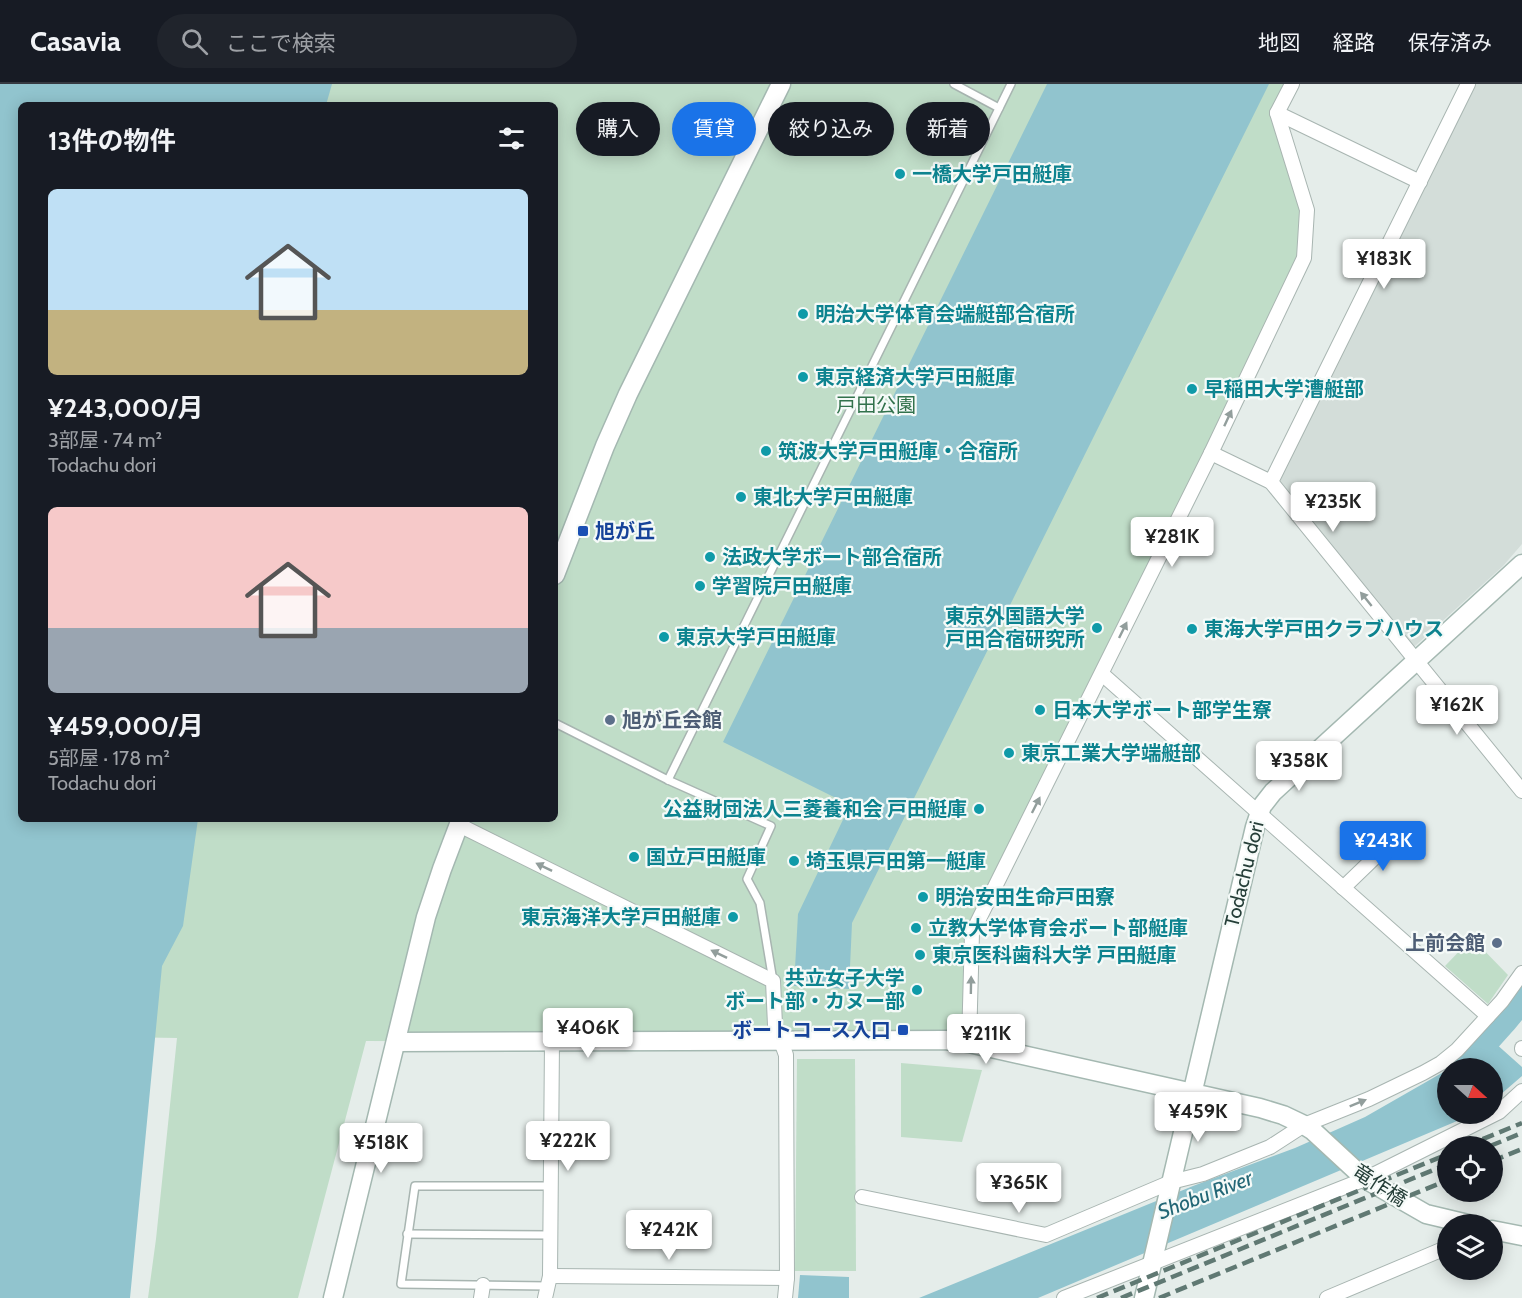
<!DOCTYPE html>
<html lang="ja">
<head>
<meta charset="utf-8">
<style>
  :root { --surface:#171b24; --page:#20242c; --text:#f1f3f6; --muted:#9ea1a6; --line:#363941; --accent:#1a73e8 }
  body { margin:0; font-family:Cabin,"Noto Sans JP",sans-serif; background:var(--page); color:var(--text); height:100vh; display:flex; flex-direction:column; font-size:22px; white-space:nowrap }
  * { box-sizing:border-box; margin:0 }
  p { font-size:20px; color:var(--muted) }
  .icon { flex:none; width:33px; height:33px; fill:none; stroke:currentColor; stroke-width:2; stroke-linecap:round; stroke-linejoin:round }
  .map { position:relative; flex:1; overflow:hidden }
  .panel { position:absolute; left:18px; top:18px; width:540px; height:720px; display:flex; flex-direction:column; background:var(--surface); border-radius:9px; box-shadow:0 3px 15px #0003 }
  .panel>* { flex:none }
  .guide { position:absolute; left:576px; top:18px; width:570px; height:54px; display:flex; gap:12px }
  .needle { width:39px; rotate:111deg }
  .tools { position:absolute; left:1437px; top:974px; display:grid; gap:12px }
  .tools a { display:grid; place-items:center; width:66px; height:66px; border-radius:50%; background:var(--surface); box-shadow:0 3px 15px #0003; font-size:30px }
  .price { position:absolute; translate:-50% -51px; padding:0 14px; border-radius:6px; background:#fff; color:#222; font-size:20px; line-height:39px; filter:drop-shadow(0 2px 3px #0008) }
  .price::after { content:''; position:absolute; left:50%; top:36px; width:18px; height:14px; margin-left:-9px; background:inherit; clip-path:polygon(0 0,100% 0,50% 100%) }
  .price.on { background:var(--accent); color:#fff }
  ul { padding:0; list-style:none }
  li { display:grid; align-content:center; gap:12px; height:318px; padding:0 30px }
  li span { display:grid; place-items:center; height:186px; border-radius:9px; color:#555 }
  li>.icon { margin-inline-start:auto }
  span .icon { width:108px; height:108px; fill:#fffc; stroke-width:1 }
  li b { font-size:26px }
  h2 { display:flex; justify-content:space-between; align-items:center; height:72px; padding:0 30px; font-size:26px }
  .chip { padding:0 21px; border-radius:27px; background:var(--surface); box-shadow:0 3px 15px #0003; font-size:21px; line-height:54px }
  .chip.on { background:var(--accent); color:#fff }
  header { display:flex; align-items:center; gap:36px; box-sizing:border-box; height:84px; padding:0 30px; background:var(--surface); border-bottom:2px solid var(--line) }
  header strong { font-size:28px }
  nav { display:flex; gap:33px; margin-inline-start:auto; font-size:21px }
  .search { width:420px; height:54px; background:var(--page); display:flex; align-items:center; gap:15px; box-sizing:border-box; padding:0 21px; border-radius:33px; color:var(--muted); font-size:22px }
  .map>svg:first-child { display:block }
  .built { fill:#d3ddd9 }
  .green { fill:#c0ddc8 }
  .water { fill:#91c4ce }
  .lines { fill:none; stroke-linecap:round; stroke-linejoin:round }
  .river { stroke:#91c4ce; stroke-width:28 }
  .lane-casing { stroke:#a8b5b1; stroke-width:10 }
  .street-casing { stroke:#a8b5b1; stroke-width:16 }
  .secondary-casing { stroke:#a4b8b1; stroke-width:21 }
  .lane { stroke:#fff; stroke-width:7 }
  .street { stroke:#fff; stroke-width:14 }
  .secondary { stroke:#fff; stroke-width:18 }
  .rail { stroke:#607973; stroke-width:4.5; stroke-dasharray:12 6; stroke-linecap:butt }
  .oneway { fill:#929e9c }
  .culture-dot { fill:#0f9aa8; stroke:#f5faf8; stroke-width:2 }
  .transit-dot { fill:#1a4fb4; stroke:#f5faf8; stroke-width:2 }
  .service-dot { fill:#5c6f8a; stroke:#f5faf8; stroke-width:2 }
  .labels { text-anchor:middle; stroke-width:4.5; stroke-linejoin:round; paint-order:stroke }
  .culture-label { font-size:20px; font-weight:bold; fill:#0d838f; stroke:#f5faf8; text-anchor:start }
  .park-label { font-size:20px; fill:#32724c; stroke:#f5faf8 }
  .transit-label { font-size:20px; font-weight:bold; fill:#164399; stroke:#f5faf8; text-anchor:start }
  .service-label { font-size:20px; font-weight:bold; fill:#4e5e75; stroke:#f5faf8; text-anchor:start }
  .street-label { font-size:20px; fill:#253e38; stroke:#f5faf8 }
  .water-label { font-size:21px; font-style:italic; fill:#236776; stroke:#f5faf8 }
</style>
</head>
<body>
<header>
<strong>Casavia</strong>
<div class="search"><svg class="icon" aria-label="search" viewBox="0 0 24 24"><circle cx="10" cy="10" r="6"/><path d="M15 15l6 6"/></svg>ここで検索</div>
<nav><a>地図</a><a>経路</a><a>保存済み</a></nav>
</header>
<div class="map">
<svg width="1522" height="1214" viewBox="0 0 1522 1214">
  <rect width="100%" height="100%" fill="#e5edea"/>
  <polygon class="built" points="1476,0 1522,0 1522,460 1503,482 1415,562 1411,561 1281,400 1281,393"/>
  <g class="green">
    <polygon points="162,0 1292,0 1277,29 1307,126 1299,185 972,849 969,959 366,957 298,1214 148,1214 156,1155 177,954 0,951 21,735 555,735 555,21 154,21"/>
    <polygon points="1472,854 1508,891 1488,920 1445,882"/>
    <polygon points="797,975 855,975 856,1187 795,1187"/>
    <polygon points="901,979 982,986 962,1058 901,1053"/>
  </g>
  <g class="water">
    <polygon points="0,0 332,0 326,21 21,21 21,735 198,735 183,842 162,882 130,1214 0,1214"/>
    <polygon points="1047,0 1269,0 852,839 849,905 794,902 798,830 850,721 723,658"/>
    <polygon points="1485,950 1522,983 1522,992 1493,1017 1492,984 1450,984 1462,977"/>
    <polygon points="1447,986 1448,1029 1476,1029 1038,1214 919,1214 1193,1102 1295,1064 1365,1033"/>
    <polygon points="800,1191 849,1193 849,1214 798,1214"/>
  </g>
  <g class="lines">
    <polyline class="river" points="1461,984 1503,937 1522,914"/>
    <defs>
      <g id="lane">
        <polyline points="954,0 999,24"/>
        <polyline points="555,639 668,696 771,742 747,795 760,819 773,897"/>
        <polyline points="668,696 1011,0"/>
        <polyline points="407,1150 551,1151"/>
        <polyline points="548,1202 401,1200 415,1102 552,1102"/>
      </g>
      <g id="street">
        <polyline points="1277,29 1420,98"/>
        <polyline points="1211,369 1271,398 1522,707"/>
        <polyline points="1271,398 1468,0"/>
        <polyline points="1102,590 1488,932"/>
        <polyline points="459,741 773,897 775,941 786,971 787,1194 785,1214"/>
        <polyline points="1343,804 1400,749"/>
        <polyline points="969,959 972,849 1211,369 1304,174 1307,126 1277,29 1292,0"/>
        <polyline points="1522,964 1522,965"/>
        <polyline points="862,1113 1046,1151 1171,1098 1203,1090 1270,1063 1304,1041 1369,1015 1423,989 1441,979 1457,966 1502,917 1522,889"/>
        <polyline points="550,1192 787,1194"/>
        <polyline points="481,1214 483,1201"/>
        <polyline points="545,1214 550,1192 552,957"/>
        <polyline points="1064,1214 1365,1095 1499,1028 1522,1007"/>
        <polyline points="1327,1214 1448,1163"/>
      </g>
      <g id="secondary">
        <polyline points="555,491 605,362 628,310 781,0"/>
        <polyline points="396,958 945,956 969,959 1260,1024 1283,1031 1304,1041 1312,1046 1365,1095 1426,1130 1468,1140"/>
        <polyline points="1492,1146 1522,1152"/>
        <polyline points="333,1214 426,833 442,785 461,735"/>
        <polyline points="1144,1214 1255,743 1262,722 1273,708 1522,480"/>
      </g>
    </defs>
    <use href="#lane" class="lane-casing"/>
    <use href="#street" class="street-casing"/>
    <use href="#secondary" class="secondary-casing"/>
    <use href="#lane" class="lane"/>
    <use href="#street" class="street"/>
    <use href="#secondary" class="secondary"/>
    <g class="rail">
      <polyline points="1466,1062 1522,1039"/>
      <polyline points="1490,1062 1522,1049"/>
      <polyline points="1492,1077 1522,1065"/>
      <polyline points="1097,1214 1448,1070"/>
      <polyline points="1121,1214 1448,1080"/>
      <polyline points="1159,1214 1448,1096"/>
    </g>
  </g>
  <defs><path id="oneway-solid" d="M-6-.8H1V-3.2L6.5 0L1 3.2V.8H-6Z" transform="scale(1.5)"/></defs>
  <g class="oneway">
    <use href="#oneway-solid" transform="translate(1228 334) rotate(-65)"/>
    <use href="#oneway-solid" transform="translate(1366 515) rotate(-129)"/>
    <use href="#oneway-solid" transform="translate(1123 546) rotate(-64)"/>
    <use href="#oneway-solid" transform="translate(1036 721) rotate(-63)"/>
    <use href="#oneway-solid" transform="translate(544 783) rotate(-154)"/>
    <use href="#oneway-solid" transform="translate(719 870) rotate(-154)"/>
    <use href="#oneway-solid" transform="translate(971 901) rotate(-89)"/>
    <use href="#oneway-solid" transform="translate(1358 1019) rotate(-22)"/>
  </g>
  <g class="culture-dot">
    <circle cx="900" cy="90" r="6"/>
    <circle cx="803" cy="230" r="6"/>
    <circle cx="803" cy="293" r="6"/>
    <circle cx="1192" cy="305" r="6"/>
    <circle cx="766" cy="367" r="6"/>
    <circle cx="741" cy="413" r="6"/>
    <circle cx="710" cy="473" r="6"/>
    <circle cx="700" cy="502" r="6"/>
    <circle cx="1097" cy="544" r="6"/>
    <circle cx="1192" cy="545" r="6"/>
    <circle cx="664" cy="553" r="6"/>
    <circle cx="1040" cy="626" r="6"/>
    <circle cx="1009" cy="669" r="6"/>
    <circle cx="979" cy="725" r="6"/>
    <circle cx="634" cy="773" r="6"/>
    <circle cx="794" cy="777" r="6"/>
    <circle cx="923" cy="813" r="6"/>
    <circle cx="733" cy="833" r="6"/>
    <circle cx="916" cy="844" r="6"/>
    <circle cx="920" cy="871" r="6"/>
    <circle cx="917" cy="906" r="6"/>
  </g>
  <g class="transit-dot">
    <rect x="577" y="441" width="12" height="12" rx="3"/>
    <rect x="897" y="940" width="12" height="12" rx="3"/>
  </g>
  <g class="service-dot">
    <circle cx="610" cy="636" r="6"/>
    <circle cx="1497" cy="859" r="6"/>
  </g>
  <g class="labels">
    <g class="culture-label">
      <text x="912" y="97">一橋大学戸田艇庫</text>
      <text x="815" y="237">明治大学体育会端艇部合宿所</text>
      <text x="815" y="300">東京経済大学戸田艇庫</text>
      <text x="1204" y="312">早稲田大学漕艇部</text>
      <text x="778" y="374">筑波大学戸田艇庫・合宿所</text>
      <text x="753" y="420">東北大学戸田艇庫</text>
      <text x="722" y="480">法政大学ボート部合宿所</text>
      <text x="712" y="509">学習院戸田艇庫</text>
      <text x="1085" y="539" text-anchor="end">東京外国語大学<tspan x="1085" dy="23">戸田合宿研究所</tspan></text>
      <text x="1204" y="552">東海大学戸田クラブハウス</text>
      <text x="676" y="560">東京大学戸田艇庫</text>
      <text x="1052" y="633">日本大学ボート部学生寮</text>
      <text x="1021" y="676">東京工業大学端艇部</text>
      <text x="967" y="732" text-anchor="end">公益財団法人三菱養和会 戸田艇庫</text>
      <text x="646" y="780">国立戸田艇庫</text>
      <text x="806" y="784">埼玉県戸田第一艇庫</text>
      <text x="935" y="820">明治安田生命戸田寮</text>
      <text x="721" y="840" text-anchor="end">東京海洋大学戸田艇庫</text>
      <text x="928" y="851">立教大学体育会ボート部艇庫</text>
      <text x="932" y="878">東京医科歯科大学 戸田艇庫</text>
      <text x="905" y="901" text-anchor="end">共立女子大学<tspan x="905" dy="23">ボート部・カヌー部</tspan></text>
    </g>
    <g class="park-label">
      <text x="876" y="328">戸田公園</text>
    </g>
    <g class="transit-label">
      <text x="595" y="454">旭が丘</text>
      <text x="891" y="953" text-anchor="end">ボートコース入口</text>
    </g>
    <g class="service-label">
      <text x="622" y="643">旭が丘会館</text>
      <text x="1485" y="866" text-anchor="end">上前会館</text>
    </g>
    <g class="street-label">
      <text transform="translate(1244 790) rotate(-76)" y="7">Todachu dori</text>
      <text transform="translate(1380 1101) rotate(33)" y="7">竜作橋</text>
    </g>
    <g class="water-label">
      <text transform="translate(1205 1111) rotate(-21)" y="7">Shobu River</text>
    </g>
  </g>
</svg>
<div class="tools">
<a><svg class="needle" viewBox="-14 -14 28 28"><path d="M0-13l5 13h-10z" fill="#e53935"/><path d="M0 13l5-13h-10z" fill="#9ea1a6"/></svg></a>
<a><svg class="icon" aria-label="locate" viewBox="0 0 24 24"><circle cx="12" cy="12" r="6"/><path d="M12 2v4M12 18v4M2 12h4M18 12h4"/></svg></a>
<a><svg class="icon" aria-label="layers" viewBox="0 0 24 24"><path d="M12 4l9 5-9 5-9-5zM3 14l9 5 9-5"/></svg></a>
</div>
<b class="price" style="left:1384px;top:206px">¥183K</b>
<b class="price" style="left:1333px;top:449px">¥235K</b>
<b class="price" style="left:1172px;top:484px">¥281K</b>
<b class="price" style="left:1457px;top:652px">¥162K</b>
<b class="price" style="left:1299px;top:708px">¥358K</b>
<b class="price on" style="left:1383px;top:788px">¥243K</b>
<b class="price" style="left:588px;top:975px">¥406K</b>
<b class="price" style="left:986px;top:981px">¥211K</b>
<b class="price" style="left:1198px;top:1059px">¥459K</b>
<b class="price" style="left:568px;top:1088px">¥222K</b>
<b class="price" style="left:381px;top:1090px">¥518K</b>
<b class="price" style="left:1019px;top:1130px">¥365K</b>
<b class="price" style="left:669px;top:1177px">¥242K</b>
<div class="guide">
<a class="chip">購入</a>
<a class="chip on">賃貸</a>
<a class="chip">絞り込み</a>
<a class="chip">新着</a>
</div>
<section class="panel">
<h2>13件の物件<svg class="icon" aria-label="filters" viewBox="0 0 24 24"><path d="M4 7h16M4 17h16"/><circle cx="9" cy="7" r="2"/><circle cx="15" cy="17" r="2"/></svg></h2>
<ul>
<li><span style="background:linear-gradient(#bfe0f5 65%,#c2b280 0)"><svg class="icon" aria-label="home" viewBox="0 0 24 24"><path d="M3 11l9-7 9 7M6 9v11h12V9"/></svg></span><div><b>¥243,000/月</b><p>3部屋 · 74 m²</p><p>Todachu dori</p></div></li>
<li><span style="background:linear-gradient(#f6c9c9 65%,#9aa5b1 0)"><svg class="icon" aria-label="home" viewBox="0 0 24 24"><path d="M3 11l9-7 9 7M6 9v11h12V9"/></svg></span><div><b>¥459,000/月</b><p>5部屋 · 178 m²</p><p>Todachu dori</p></div></li>
</ul>
</section>
</div>
</body>
</html>
